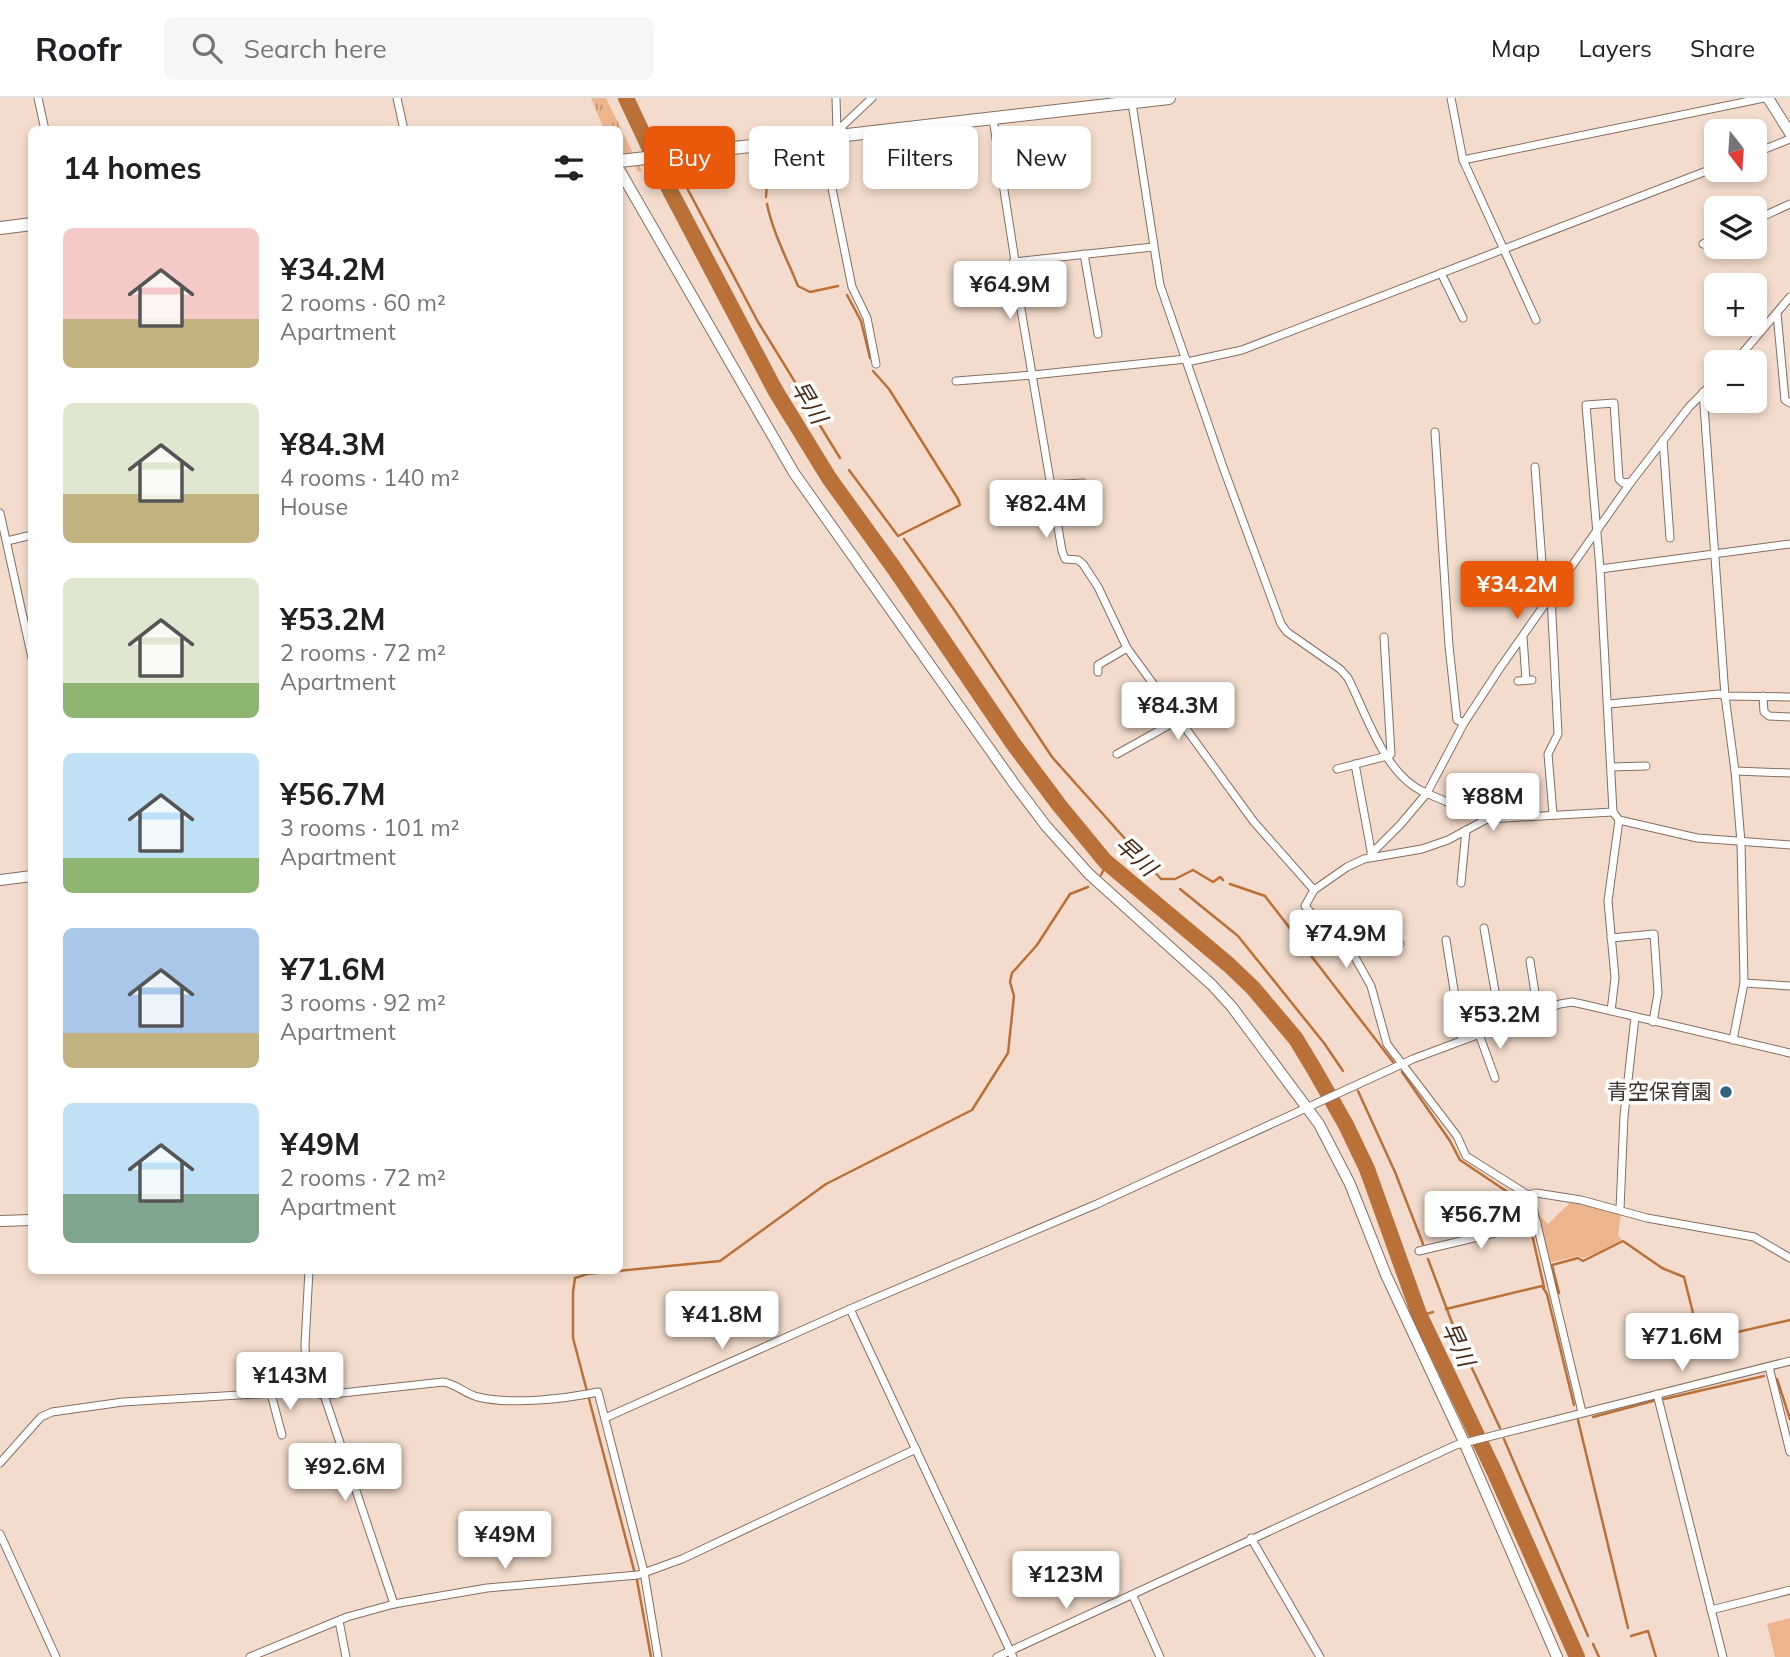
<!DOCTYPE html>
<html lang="en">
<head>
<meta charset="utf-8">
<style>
  :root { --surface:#fff; --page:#f6f6f6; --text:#202124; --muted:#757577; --line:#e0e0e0; --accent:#ea580c }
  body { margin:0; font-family:Mulish,"Noto Sans JP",sans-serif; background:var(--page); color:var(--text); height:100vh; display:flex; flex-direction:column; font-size:26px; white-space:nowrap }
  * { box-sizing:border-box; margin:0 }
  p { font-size:23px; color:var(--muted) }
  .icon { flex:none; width:38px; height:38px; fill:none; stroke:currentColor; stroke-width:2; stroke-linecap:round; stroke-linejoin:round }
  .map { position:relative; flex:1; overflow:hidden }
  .details { position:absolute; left:28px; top:28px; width:595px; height:1148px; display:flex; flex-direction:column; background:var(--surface); border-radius:10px; box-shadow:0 4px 10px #0003 }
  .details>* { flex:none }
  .guide { position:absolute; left:644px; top:28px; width:665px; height:63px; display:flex; gap:14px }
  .needle { width:46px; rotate:163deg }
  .fabs { position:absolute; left:1704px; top:21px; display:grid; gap:14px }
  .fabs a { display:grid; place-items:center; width:63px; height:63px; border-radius:10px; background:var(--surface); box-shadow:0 4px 10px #0003; font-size:35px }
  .price { position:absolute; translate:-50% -60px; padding:0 16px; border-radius:7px; background:#fff; color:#222; font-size:23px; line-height:46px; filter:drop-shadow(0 2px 4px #0008) }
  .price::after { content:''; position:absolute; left:50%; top:42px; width:21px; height:16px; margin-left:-10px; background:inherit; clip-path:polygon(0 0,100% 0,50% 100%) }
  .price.active { background:var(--accent); color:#fff }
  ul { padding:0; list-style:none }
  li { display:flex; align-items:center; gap:21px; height:175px; padding:0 35px }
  li span { display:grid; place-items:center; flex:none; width:196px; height:140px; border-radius:10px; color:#555 }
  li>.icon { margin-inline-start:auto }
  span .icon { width:84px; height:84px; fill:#fffc; stroke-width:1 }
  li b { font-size:30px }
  h2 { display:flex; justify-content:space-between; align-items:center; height:84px; padding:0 35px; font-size:30px }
  .pill { padding:0 24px; border-radius:10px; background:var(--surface); box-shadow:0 4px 10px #0003; font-size:24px; line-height:63px }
  .pill.active { background:var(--accent); color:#fff }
  header { display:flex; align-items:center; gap:42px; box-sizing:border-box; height:98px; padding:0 35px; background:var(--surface); border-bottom:2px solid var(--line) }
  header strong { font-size:33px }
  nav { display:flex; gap:38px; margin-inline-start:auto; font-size:24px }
  .search { width:490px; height:63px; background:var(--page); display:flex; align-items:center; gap:18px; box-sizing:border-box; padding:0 24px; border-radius:10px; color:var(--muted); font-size:26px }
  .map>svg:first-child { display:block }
  .grass { fill:url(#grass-tufts) }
  .green { fill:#edb58e }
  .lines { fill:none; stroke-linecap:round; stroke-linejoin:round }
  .stream { stroke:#b97139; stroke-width:2.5 }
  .river { stroke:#b97139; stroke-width:16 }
  .street-casing { stroke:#836f61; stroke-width:9 }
  .secondary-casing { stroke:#836f61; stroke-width:12 }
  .primary-casing { stroke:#836f61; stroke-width:14 }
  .street { stroke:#fff; stroke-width:7 }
  .secondary { stroke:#fff; stroke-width:10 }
  .primary { stroke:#fff; stroke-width:12 }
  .poi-dot { fill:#306380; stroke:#fff; stroke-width:2.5 }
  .labels { text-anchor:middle; stroke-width:7; stroke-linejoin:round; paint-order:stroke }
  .poi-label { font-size:21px; fill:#3d342e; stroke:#fff; text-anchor:end }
  .water-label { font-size:23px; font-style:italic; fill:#492a12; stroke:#fff }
</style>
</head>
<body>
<header>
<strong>Roofr</strong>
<div class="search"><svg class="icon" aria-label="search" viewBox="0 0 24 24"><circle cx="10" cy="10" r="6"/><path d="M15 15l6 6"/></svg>Search here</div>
<nav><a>Map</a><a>Layers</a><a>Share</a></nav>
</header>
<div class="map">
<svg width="1790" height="1559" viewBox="0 0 1790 1559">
  <defs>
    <pattern id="grass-tufts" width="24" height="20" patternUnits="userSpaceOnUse" patternTransform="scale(1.75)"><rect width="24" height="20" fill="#edb58e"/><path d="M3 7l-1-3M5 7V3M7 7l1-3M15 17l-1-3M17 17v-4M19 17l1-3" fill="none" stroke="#c19474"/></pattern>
  </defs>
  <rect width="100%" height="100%" fill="#f3dccd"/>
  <polygon class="grass" points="591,0 606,0 642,73 638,74 629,55 620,56 620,32 604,31"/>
  <g class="green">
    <polygon points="1572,1103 1621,1116 1618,1137 1622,1142 1602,1153 1583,1160 1578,1158 1548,1165 1537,1115 1548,1126"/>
    <polygon points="1790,1520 1790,1559 1775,1559 1767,1526"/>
  </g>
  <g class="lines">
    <g class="stream">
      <polyline points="677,71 758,224 803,297"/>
      <polyline points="766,99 769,56"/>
      <path d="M767 106C773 135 787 161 798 188L810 194 838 188"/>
      <polyline points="847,197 861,223 870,260"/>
      <polyline points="808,308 840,360"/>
      <polyline points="849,372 898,438 960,407 958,401 889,291 873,273"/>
      <polyline points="904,441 953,510 1052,659 1161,781 1175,781 1193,772 1213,784 1220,779 1223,782"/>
      <polyline points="1101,777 1107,765"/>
      <polyline points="1230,786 1265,798 1393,964"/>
      <polyline points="1180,791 1238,838 1324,945 1343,973"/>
      <polyline points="1402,974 1450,1043 1460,1062 1521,1103 1529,1123"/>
      <polyline points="1358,993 1395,1074 1423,1146"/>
      <polyline points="1531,1132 1544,1189"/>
      <polyline points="1428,1161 1457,1238 1500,1330"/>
      <polyline points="1559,1195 1552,1167 1578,1160 1583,1163 1623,1143 1662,1170 1684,1179 1700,1243"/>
      <polyline points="1446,1211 1542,1188 1547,1196 1574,1307"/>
      <polyline points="1420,1218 1433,1214"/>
      <polyline points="1707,1241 1790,1222"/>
      <polyline points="1777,1281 1790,1321"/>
      <polyline points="1664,1301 1764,1278"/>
      <polyline points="1593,1319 1653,1303"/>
      <polyline points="1578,1322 1628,1530"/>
      <polyline points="1504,1341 1588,1538"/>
      <polyline points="634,1472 573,1240 573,1194 575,1180 587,1176 720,1163 826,1086 972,1012 1008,955 1014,898 1010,884 1012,875 1037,847 1070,796 1088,789"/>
      <polyline points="637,1482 651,1559"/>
      <polyline points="1631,1538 1648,1533 1656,1559"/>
      <polyline points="1593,1546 1599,1559"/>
    </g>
    <polyline class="river" points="626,0 664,81 775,292 829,380 894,470 1012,644 1059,707 1105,763 1229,867 1253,890 1296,941 1314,971 1346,1027 1367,1071 1419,1216 1495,1375 1577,1559"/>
    <defs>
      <g id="street">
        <polyline points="38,0 45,32"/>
        <polyline points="397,0 404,32"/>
        <polyline points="836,0 837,34"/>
        <polyline points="1451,0 1463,62 1536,222"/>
        <path d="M1132 5 1160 187 1223 369 1281 526 1287 534 1340 571 1348 580C1366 615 1384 675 1422 693 1443 703 1466 711 1487 721"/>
        <polyline points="993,21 1015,163"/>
        <polyline points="837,33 872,0"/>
        <polyline points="822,41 852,189 867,220 876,266"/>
        <polyline points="1755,55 1790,41"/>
        <polyline points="1463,62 1764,0"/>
        <polyline points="1755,122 1790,106"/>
        <polyline points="1703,146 1717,139"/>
        <polyline points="1153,149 1013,164 1062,453 1065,461 1078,462 1083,466 1098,489 1127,550 1254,724 1314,792"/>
        <polyline points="1084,156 1098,236"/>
        <polyline points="1441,175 1463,220"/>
        <polyline points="1777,215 1785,302 1790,305"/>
        <polyline points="1187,264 1242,252 1717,69"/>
        <polyline points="1735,264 1790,199"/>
        <polyline points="956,283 1033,277 1186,261"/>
        <polyline points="1703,294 1725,598 1735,673 1741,744 1744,885 1733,942"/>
        <polyline points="1435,334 1449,548 1457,622 1464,625"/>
        <polyline points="1663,342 1670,440"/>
        <polyline points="1535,369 1545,506"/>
        <polyline points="1631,384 1623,385 1619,381 1614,305 1586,307 1600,471 1613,714 1619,722 1697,740 1790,747"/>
        <polyline points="1050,387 1083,385"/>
        <polyline points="0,415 32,560"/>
        <polyline points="7,443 32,437"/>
        <polyline points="1600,471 1790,446"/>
        <polyline points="1551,498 1558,636 1548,656 1553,716"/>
        <polyline points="1384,539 1391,656 1388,660"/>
        <polyline points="1523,539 1526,582"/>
        <polyline points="1098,574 1098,567 1127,550"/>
        <polyline points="1518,583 1532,582"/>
        <polyline points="1763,598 1764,614 1769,618 1790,619"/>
        <polyline points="1608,606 1719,596 1725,598 1790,599"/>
        <polyline points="1117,656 1180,621"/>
        <polyline points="1355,666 1372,758"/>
        <polyline points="1611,669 1646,668"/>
        <polyline points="1337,671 1387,658"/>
        <polyline points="1735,673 1790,675"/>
        <polyline points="1613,714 1487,721 1448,742 1422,751 1364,761 1347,769 1314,792 1305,808 1313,817 1334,831 1352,854 1371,888 1387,946 1457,1038 1466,1058 1528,1097 1536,1095 1581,1102 1647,1120 1754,1139 1790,1160"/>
        <polyline points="1371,756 1400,727 1427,695 1464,625 1500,570 1631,384 1689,309 1717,281"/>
        <polyline points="1461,785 1466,732"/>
        <polyline points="1484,830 1501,927"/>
        <polyline points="1611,840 1654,836 1658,895 1653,924"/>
        <polyline points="1446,842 1462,942"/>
        <polyline points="1352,854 1400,846"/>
        <polyline points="1530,863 1538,914"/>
        <polyline points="1744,885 1790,888"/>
        <polyline points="1611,913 1615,880 1608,803 1619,722"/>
        <polyline points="1479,936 1495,980"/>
        <polyline points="1528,1097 1533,1110 1582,1314"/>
        <polyline points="1620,1111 1624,1018 1635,919"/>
        <polyline points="1419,1153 1537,1125"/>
        <polyline points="850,1211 1013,1559"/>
        <polyline points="1769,1269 1790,1354"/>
        <polyline points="307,1293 305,1247 309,1172"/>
        <polyline points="271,1296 282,1337"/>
        <polyline points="1657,1296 1723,1559"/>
        <polyline points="324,1297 394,1506"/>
        <polyline points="605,1320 850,1211 1097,1106 1413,961 1560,906 1572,904 1586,907 1790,955"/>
        <path d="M0 1365 41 1319 52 1314 123 1304 307 1293 324 1297 443 1284C457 1286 465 1296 478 1299 512 1307 564 1301 598 1294L644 1474 658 1559"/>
        <polyline points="0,1436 56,1559"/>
        <polyline points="1251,1440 1320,1559"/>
        <polyline points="1133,1498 1160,1559"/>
        <polyline points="1711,1512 1790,1492"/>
        <polyline points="339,1523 346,1559"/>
        <polyline points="250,1559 347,1519 394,1506 487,1490 638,1477 682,1461 916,1351"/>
        <polyline points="997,1559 1456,1347 1790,1263"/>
      </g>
      <g id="secondary">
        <polyline points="1768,0 1790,35"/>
        <polyline points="620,73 794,375 1015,687 1046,728 1089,776 1212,887 1232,909 1319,1026 1350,1086 1386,1177 1464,1344 1557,1559"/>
        <polyline points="0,782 32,778"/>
        <polyline points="0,1123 32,1122"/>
      </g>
      <g id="primary">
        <polyline points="620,63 1169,0"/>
        <polyline points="0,130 32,126"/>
      </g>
    </defs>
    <use href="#street" class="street-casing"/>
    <use href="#secondary" class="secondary-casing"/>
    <use href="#primary" class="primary-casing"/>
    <use href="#street" class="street"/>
    <use href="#secondary" class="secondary"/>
    <use href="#primary" class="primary"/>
  </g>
  <circle class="poi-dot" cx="1726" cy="994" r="7"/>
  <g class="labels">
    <g class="poi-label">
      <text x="1712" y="1001">青空保育園</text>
    </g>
    <g class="water-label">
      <text transform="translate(809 304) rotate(59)" y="8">早川</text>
      <text transform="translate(1136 758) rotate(43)" y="8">早川</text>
      <text transform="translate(1458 1246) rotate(65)" y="8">早川</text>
    </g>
  </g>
</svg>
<div class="fabs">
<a><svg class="needle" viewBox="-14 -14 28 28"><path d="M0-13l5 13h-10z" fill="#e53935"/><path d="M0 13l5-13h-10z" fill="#757577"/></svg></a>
<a><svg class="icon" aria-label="layers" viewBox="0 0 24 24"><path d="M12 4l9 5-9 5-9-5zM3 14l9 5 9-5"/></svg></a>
<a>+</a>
<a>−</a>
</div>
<b class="price" style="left:1010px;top:223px">¥64.9M</b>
<b class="price" style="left:1046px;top:442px">¥82.4M</b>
<b class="price active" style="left:1517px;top:523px">¥34.2M</b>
<b class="price" style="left:1178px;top:644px">¥84.3M</b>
<b class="price" style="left:1493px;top:735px">¥88M</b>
<b class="price" style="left:1346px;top:872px">¥74.9M</b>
<b class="price" style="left:1500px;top:953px">¥53.2M</b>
<b class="price" style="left:1481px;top:1153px">¥56.7M</b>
<b class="price" style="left:722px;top:1253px">¥41.8M</b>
<b class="price" style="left:1682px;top:1275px">¥71.6M</b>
<b class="price" style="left:290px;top:1314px">¥143M</b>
<b class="price" style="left:345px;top:1405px">¥92.6M</b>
<b class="price" style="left:505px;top:1473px">¥49M</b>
<b class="price" style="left:1066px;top:1513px">¥123M</b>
<div class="guide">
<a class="pill active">Buy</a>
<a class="pill">Rent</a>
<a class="pill">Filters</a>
<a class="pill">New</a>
</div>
<section class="details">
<h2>14 homes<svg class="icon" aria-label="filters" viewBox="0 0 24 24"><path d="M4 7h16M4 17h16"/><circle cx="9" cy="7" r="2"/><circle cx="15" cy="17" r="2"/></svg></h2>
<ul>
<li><span style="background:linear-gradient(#f6c9c9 65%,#c2b280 0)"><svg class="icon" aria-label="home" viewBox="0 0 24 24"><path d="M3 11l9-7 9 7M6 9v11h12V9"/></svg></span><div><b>¥34.2M</b><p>2 rooms · 60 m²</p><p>Apartment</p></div></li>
<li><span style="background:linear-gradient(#dfe7d0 65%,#c2b280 0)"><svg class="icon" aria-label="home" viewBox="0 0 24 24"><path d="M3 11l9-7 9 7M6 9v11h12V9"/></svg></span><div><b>¥84.3M</b><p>4 rooms · 140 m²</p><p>House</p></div></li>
<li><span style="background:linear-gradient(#dfe7d0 75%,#8fb573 0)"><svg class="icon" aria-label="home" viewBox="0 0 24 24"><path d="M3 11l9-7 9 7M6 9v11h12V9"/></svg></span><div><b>¥53.2M</b><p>2 rooms · 72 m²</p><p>Apartment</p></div></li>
<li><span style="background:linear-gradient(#bfe0f5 75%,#8fb573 0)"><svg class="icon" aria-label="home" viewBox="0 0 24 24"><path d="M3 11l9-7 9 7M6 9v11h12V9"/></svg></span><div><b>¥56.7M</b><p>3 rooms · 101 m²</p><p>Apartment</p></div></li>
<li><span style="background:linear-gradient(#a9c7e8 75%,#c2b280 0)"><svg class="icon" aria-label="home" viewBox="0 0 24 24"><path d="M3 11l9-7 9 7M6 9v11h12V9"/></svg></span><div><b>¥71.6M</b><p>3 rooms · 92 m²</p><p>Apartment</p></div></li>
<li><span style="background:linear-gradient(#bfe0f5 65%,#7fa58c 0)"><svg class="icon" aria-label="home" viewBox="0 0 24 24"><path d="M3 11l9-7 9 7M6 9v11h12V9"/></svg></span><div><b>¥49M</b><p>2 rooms · 72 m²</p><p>Apartment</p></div></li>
</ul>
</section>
</div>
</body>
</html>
